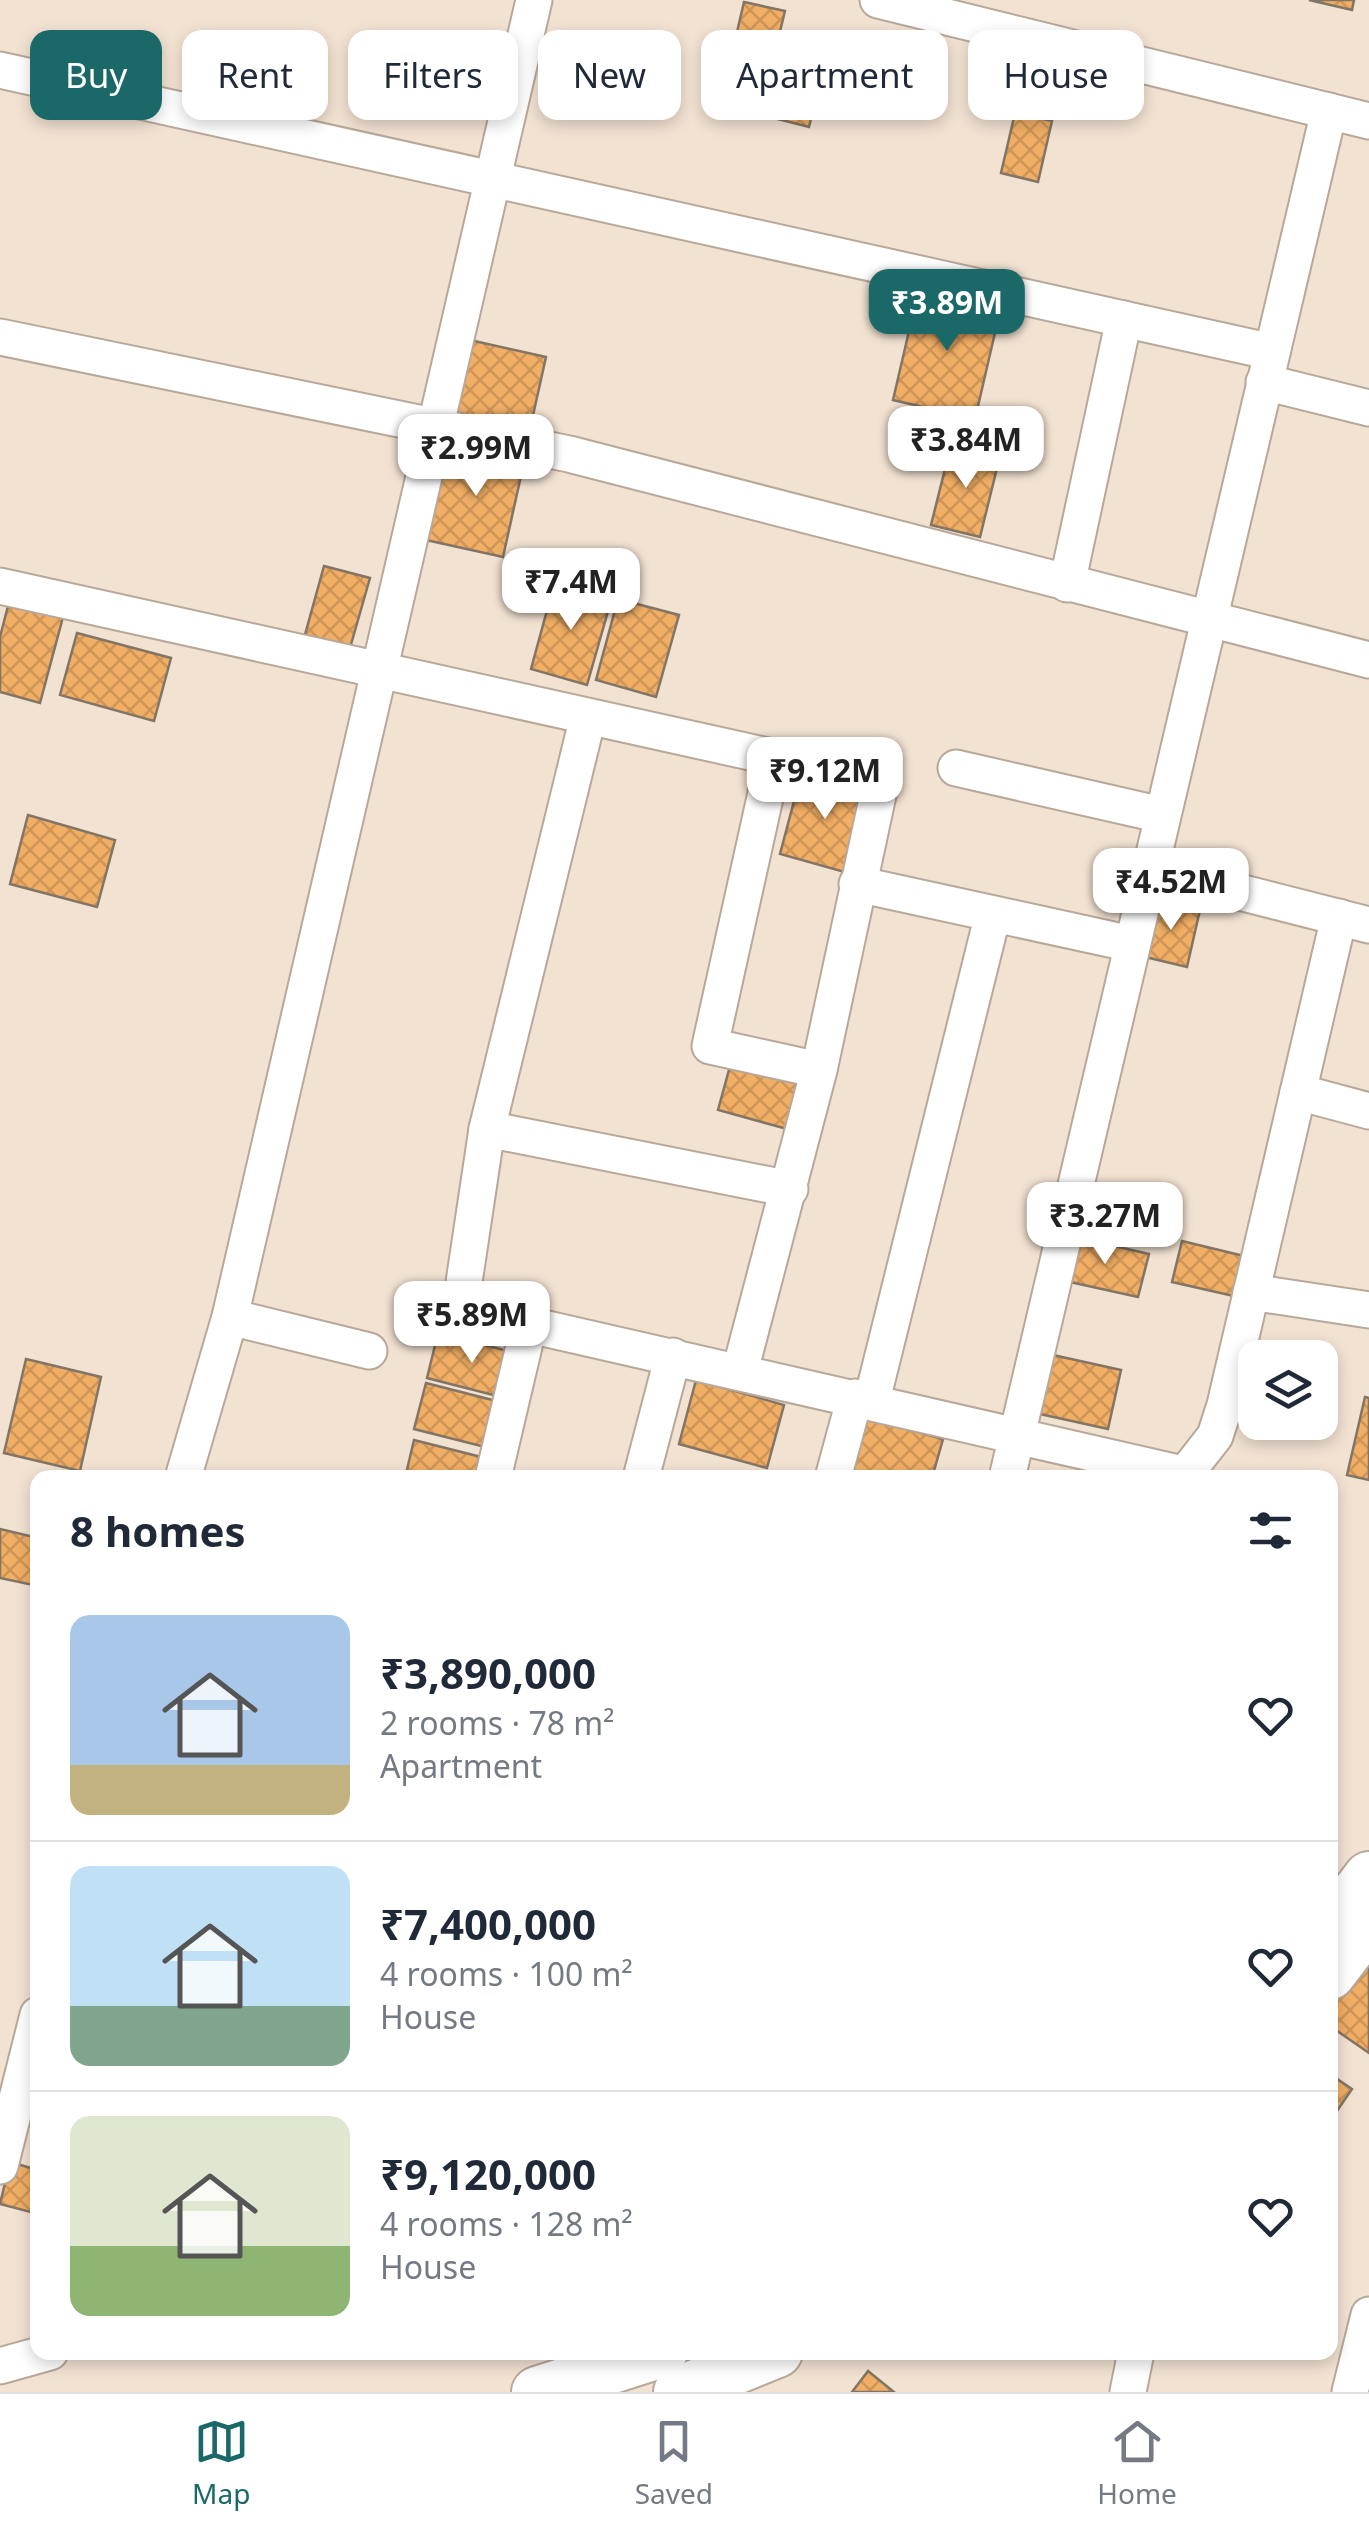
<!DOCTYPE html>
<html lang="en">
<head>
<meta charset="utf-8">
<style>
  :root { --surface:#fff; --page:#f2f2f3; --text:#1f2937; --muted:#747a83; --line:#e0e1e3; --accent:#1b6868 }
  body { margin:0; font-family:"Noto Sans",sans-serif; background:var(--page); color:var(--text); height:100vh; display:flex; flex-direction:column; font-size:38px; white-space:nowrap }
  * { box-sizing:border-box; margin:0 }
  p { font-size:32px; color:var(--muted) }
  .icon { flex:none; width:55px; height:55px; fill:none; stroke:currentColor; stroke-width:2; stroke-linecap:round; stroke-linejoin:round }
  .map { position:relative; flex:1; overflow:hidden }
  .side { position:absolute; left:30px; top:1470px; width:1308px; height:890px; display:flex; flex-direction:column; background:var(--surface); border-radius:20px; box-shadow:0 5px 15px #0003 }
  .side>* { flex:none }
  .guide { position:absolute; left:30px; top:30px; width:1310px; height:90px; display:flex; gap:20px }
  .buttons { position:absolute; left:1238px; top:1340px; display:grid; gap:20px }
  .buttons a { display:grid; place-items:center; width:100px; height:100px; border-radius:20px; background:var(--surface); box-shadow:0 5px 15px #0003; font-size:50px }
  .price { position:absolute; translate:-50% -85px; padding:0 22px; border-radius:20px; background:#fff; color:#222; font-size:32px; line-height:65px; filter:drop-shadow(0 2px 5px #0008) }
  .price::after { content:''; position:absolute; left:50%; top:60px; width:30px; height:22px; margin-left:-15px; background:inherit; clip-path:polygon(0 0,100% 0,50% 100%) }
  .price.active { background:var(--accent); color:#fff }
  ul { padding:0; list-style:none }
  li { display:flex; align-items:center; gap:30px; height:250px; padding:0 40px }
  li+li { border-top:2px solid var(--line) }
  li span { display:grid; place-items:center; flex:none; width:280px; height:200px; border-radius:20px; color:#555 }
  li>.icon { margin-inline-start:auto }
  span .icon { width:120px; height:120px; fill:#fffc; stroke-width:1 }
  li b { font-size:42px }
  h2 { display:flex; justify-content:space-between; align-items:center; height:120px; padding:0 40px; font-size:42px }
  .tag { padding:0 35px; border-radius:20px; background:var(--surface); box-shadow:0 5px 15px #0003; font-size:35px; line-height:90px }
  .tag.active { background:var(--accent); color:#fff }
  .tab-bar { display:flex; justify-content:space-around; align-items:center; height:140px; border-top:2px solid var(--line); background:var(--surface); font-size:28px; color:var(--muted) }
  .tab-bar a { display:grid; justify-items:center; gap:5px }
  .tab-bar .active { color:var(--accent) }
  .map>svg:first-child { display:block }
  .building { fill:url(#building-cross-hatch); stroke:#837566; stroke-width:2.5 }
  .lines { fill:none; stroke-linecap:round; stroke-linejoin:round }
  .street-casing { stroke:#b8a899; stroke-width:39 }
  .secondary-casing { stroke:#b8a899; stroke-width:54 }
  .street { stroke:#fff; stroke-width:35 }
  .secondary { stroke:#fff; stroke-width:50 }
</style>
</head>
<body>
<div class="map">
<svg width="1369" height="2392" viewBox="0 0 1369 2392">
  <defs>
    <pattern id="building-cross-hatch" width="8" height="8" patternUnits="userSpaceOnUse" patternTransform="scale(2.5)"><rect width="8" height="8" fill="#f1ae65"/><path d="M0 0l8 8M0 8l8-8" fill="none" stroke="#ce9557"/></pattern>
  </defs>
  <rect width="100%" height="100%" fill="#f2e2d2"/>
  <g class="building">
    <polygon points="1309,0 1354,0 1352,10"/>
    <polygon points="744,2 785,11 770,72 730,62"/>
    <polygon points="784,60 823,69 809,127 770,117"/>
    <polygon points="1015,113 1052,121 1038,182 1001,173"/>
    <polygon points="919,288 1001,307 975,419 893,400"/>
    <polygon points="470,340 546,357 530,429 454,412"/>
    <polygon points="448,441 525,458 503,557 426,540"/>
    <polygon points="951,445 1000,456 980,537 931,525"/>
    <polygon points="324,566 370,578 348,655 303,642"/>
    <polygon points="555,581 612,597 587,685 531,669"/>
    <polygon points="618,599 679,615 656,697 596,680"/>
    <polygon points="9,602 63,617 40,703 0,692 0,637"/>
    <polygon points="77,633 171,658 154,721 60,695"/>
    <polygon points="802,771 871,789 848,873 780,854"/>
    <polygon points="28,815 115,840 97,907 10,884"/>
    <polygon points="1155,900 1200,910 1187,967 1141,956"/>
    <polygon points="732,1059 812,1081 798,1132 718,1110"/>
    <polygon points="1071,1236 1149,1254 1138,1297 1061,1280"/>
    <polygon points="1182,1241 1248,1257 1238,1297 1172,1282"/>
    <polygon points="438,1333 516,1353 505,1398 427,1378"/>
    <polygon points="1053,1355 1121,1370 1108,1429 1040,1414"/>
    <polygon points="26,1359 101,1377 80,1471 4,1453"/>
    <polygon points="1245,1363 1255,1365 1255,1419 1234,1414"/>
    <polygon points="696,1380 784,1405 767,1468 679,1444"/>
    <polygon points="426,1383 504,1403 493,1449 414,1429"/>
    <polygon points="1365,1397 1369,1398 1369,1480 1347,1475"/>
    <polygon points="860,1416 943,1439 932,1478 867,1478 846,1471"/>
    <polygon points="1272,1422 1318,1422 1316,1432"/>
    <polygon points="414,1440 493,1460 488,1478 405,1478"/>
    <polygon points="0,1529 38,1538 38,1586 0,1578"/>
    <polygon points="1369,1956 1369,2053 1330,2026 1330,1989"/>
    <polygon points="1330,2074 1352,2089 1330,2121"/>
    <polygon points="10,2162 38,2170 38,2214 0,2204"/>
    <polygon points="868,2371 894,2392 852,2392"/>
  </g>
  <g class="lines">
    <defs>
      <g id="street">
        <polyline points="878,0 1369,121"/>
        <polyline points="0,70 1272,352"/>
        <polyline points="0,337 569,454 1369,660"/>
        <polyline points="1264,382 1369,408"/>
        <polyline points="1067,584 1124,319"/>
        <polyline points="0,586 881,781 819,1070 740,1371"/>
        <polyline points="588,717 487,1129 460,1309 1183,1474"/>
        <polyline points="774,757 710,1046 819,1070"/>
        <polyline points="956,768 1162,815"/>
        <polyline points="1149,869 1369,925"/>
        <polyline points="857,884 1132,944"/>
        <polyline points="1298,1092 1369,1111"/>
        <polyline points="487,1129 790,1189"/>
        <polyline points="1251,1292 1369,1310"/>
        <polyline points="230,1317 369,1351"/>
        <polyline points="872,1400 993,914"/>
        <polyline points="183,1478 230,1317 534,0"/>
        <polyline points="493,1478 529,1325"/>
        <polyline points="641,1478 673,1356"/>
        <polyline points="833,1478 855,1397"/>
        <polyline points="1007,1478 1329,111"/>
        <polyline points="1182,1478 1215,1436 1225,1405 1339,917"/>
        <polyline points="0,2166 38,2015"/>
        <polyline points="0,2366 50,2352"/>
        <polyline points="1128,2392 1136,2352"/>
        <polyline points="1350,2392 1369,2315"/>
      </g>
      <g id="secondary">
        <polyline points="1330,1928 1369,1877"/>
        <polyline points="1330,1974 1369,1923"/>
        <polyline points="537,2392 662,2352"/>
        <polyline points="679,2392 777,2352"/>
      </g>
    </defs>
    <use href="#street" class="street-casing"/>
    <use href="#secondary" class="secondary-casing"/>
    <use href="#street" class="street"/>
    <use href="#secondary" class="secondary"/>
  </g>
</svg>
<div class="buttons">
<a><svg class="icon" aria-label="layers" viewBox="0 0 24 24"><path d="M12 4l9 5-9 5-9-5zM3 14l9 5 9-5"/></svg></a>
</div>
<b class="price active" style="left:947px;top:354px">₹3.89M</b>
<b class="price" style="left:966px;top:491px">₹3.84M</b>
<b class="price" style="left:476px;top:499px">₹2.99M</b>
<b class="price" style="left:571px;top:633px">₹7.4M</b>
<b class="price" style="left:825px;top:822px">₹9.12M</b>
<b class="price" style="left:1171px;top:933px">₹4.52M</b>
<b class="price" style="left:1105px;top:1267px">₹3.27M</b>
<b class="price" style="left:472px;top:1366px">₹5.89M</b>
<div class="guide">
<a class="tag active">Buy</a>
<a class="tag">Rent</a>
<a class="tag">Filters</a>
<a class="tag">New</a>
<a class="tag">Apartment</a>
<a class="tag">House</a>
</div>
<section class="side">
<h2>8 homes<svg class="icon" aria-label="filters" viewBox="0 0 24 24"><path d="M4 7h16M4 17h16"/><circle cx="9" cy="7" r="2"/><circle cx="15" cy="17" r="2"/></svg></h2>
<ul>
<li><span style="background:linear-gradient(#a9c7e8 75%,#c2b280 0)"><svg class="icon" aria-label="home" viewBox="0 0 24 24"><path d="M3 11l9-7 9 7M6 9v11h12V9"/></svg></span><div><b>₹3,890,000</b><p>2 rooms · 78 m²</p><p>Apartment</p></div><svg class="icon" aria-label="heart" viewBox="0 0 24 24"><path d="M12 20l-8-8c-3-5 5-10 8-4 3-6 11-1 8 4z"/></svg></li>
<li><span style="background:linear-gradient(#bfe0f5 70%,#7fa58c 0)"><svg class="icon" aria-label="home" viewBox="0 0 24 24"><path d="M3 11l9-7 9 7M6 9v11h12V9"/></svg></span><div><b>₹7,400,000</b><p>4 rooms · 100 m²</p><p>House</p></div><svg class="icon" aria-label="heart" viewBox="0 0 24 24"><path d="M12 20l-8-8c-3-5 5-10 8-4 3-6 11-1 8 4z"/></svg></li>
<li><span style="background:linear-gradient(#dfe7d0 65%,#8fb573 0)"><svg class="icon" aria-label="home" viewBox="0 0 24 24"><path d="M3 11l9-7 9 7M6 9v11h12V9"/></svg></span><div><b>₹9,120,000</b><p>4 rooms · 128 m²</p><p>House</p></div><svg class="icon" aria-label="heart" viewBox="0 0 24 24"><path d="M12 20l-8-8c-3-5 5-10 8-4 3-6 11-1 8 4z"/></svg></li>
</ul>
</section>
</div>
<nav class="tab-bar">
<a class="active"><svg class="icon" aria-label="map" viewBox="0 0 24 24"><path d="M3 6l6-2 6 2 6-2v14l-6 2-6-2-6 2zM9 4v14M15 6v14"/></svg>Map</a>
<a><svg class="icon" aria-label="saved" viewBox="0 0 24 24"><path d="M7 4h10v16l-5-4-5 4z"/></svg>Saved</a>
<a><svg class="icon" aria-label="home" viewBox="0 0 24 24"><path d="M3 11l9-7 9 7M6 9v11h12V9"/></svg>Home</a>
</nav>
</body>
</html>
